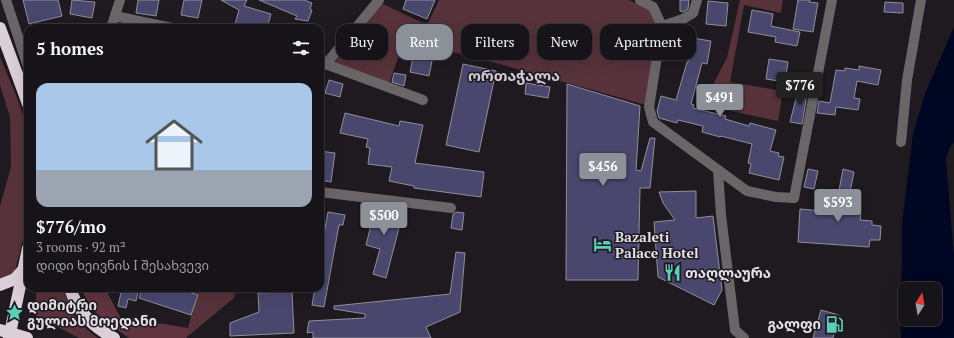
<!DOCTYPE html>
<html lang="en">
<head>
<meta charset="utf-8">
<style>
  :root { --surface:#161418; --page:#1f1d21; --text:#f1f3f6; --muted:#9e9ea2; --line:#353337; --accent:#8c9099 }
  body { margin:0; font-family:"PT Serif","Noto Sans Georgian",serif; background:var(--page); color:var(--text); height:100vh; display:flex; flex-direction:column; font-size:15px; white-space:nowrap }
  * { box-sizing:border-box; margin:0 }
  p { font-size:13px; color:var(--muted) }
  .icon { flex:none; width:22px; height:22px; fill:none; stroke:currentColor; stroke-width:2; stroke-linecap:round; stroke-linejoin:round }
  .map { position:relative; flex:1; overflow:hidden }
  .details { position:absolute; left:24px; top:24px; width:300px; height:268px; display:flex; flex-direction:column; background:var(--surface); border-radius:12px; box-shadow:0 4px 16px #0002,0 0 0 1px var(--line) }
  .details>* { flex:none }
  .banner { position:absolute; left:336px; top:24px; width:380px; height:36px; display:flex; gap:8px }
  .needle { width:26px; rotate:11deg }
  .fabs { position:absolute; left:898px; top:282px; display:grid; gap:8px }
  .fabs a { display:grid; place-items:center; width:44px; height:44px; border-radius:8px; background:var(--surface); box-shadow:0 4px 16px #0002,0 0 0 1px var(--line); font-size:20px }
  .price { position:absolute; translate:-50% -34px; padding:0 9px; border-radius:4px; background:var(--accent); color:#fff; font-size:13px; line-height:26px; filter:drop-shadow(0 1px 2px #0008) }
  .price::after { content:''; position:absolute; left:50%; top:24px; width:12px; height:9px; margin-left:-6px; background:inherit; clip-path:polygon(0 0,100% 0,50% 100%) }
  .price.active { background:#222; color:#fff }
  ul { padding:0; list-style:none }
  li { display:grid; align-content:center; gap:8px; height:212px; padding:0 12px }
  li span { display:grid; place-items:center; height:124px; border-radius:12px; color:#555 }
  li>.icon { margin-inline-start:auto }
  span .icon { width:72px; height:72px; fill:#fffc; stroke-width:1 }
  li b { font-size:17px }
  h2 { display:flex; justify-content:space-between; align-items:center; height:48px; padding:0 12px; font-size:17px }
  .pill { padding:0 14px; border-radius:12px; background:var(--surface); box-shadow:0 4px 16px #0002,0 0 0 1px var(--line); font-size:14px; line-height:36px }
  .pill.active { background:var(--accent); color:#fff }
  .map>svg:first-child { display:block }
  .green { fill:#57323a }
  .forest { fill:#5f343e }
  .water { fill:#000722; fill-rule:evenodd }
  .building { fill:#49476d; stroke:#8f8f99 }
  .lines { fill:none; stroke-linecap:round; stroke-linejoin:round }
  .minor { stroke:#6a6668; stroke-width:10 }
  .highway { stroke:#dbd0d7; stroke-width:12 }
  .labels { text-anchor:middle; stroke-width:3; stroke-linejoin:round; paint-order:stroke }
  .poi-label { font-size:14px; font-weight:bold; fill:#e4e1e6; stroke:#1e1a20; text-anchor:start }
  .neighbourhood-label { font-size:15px; font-weight:bold; fill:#cec9d2; stroke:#1e1a20 }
</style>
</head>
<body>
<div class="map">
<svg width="954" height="338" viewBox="0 0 954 338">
  <rect width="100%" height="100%" fill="#1e1a20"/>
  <g class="green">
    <polygon points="439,0 628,0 636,3 649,10 658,27 646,105 467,55 403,43 389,84 367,77 335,62 381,3 427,25"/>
    <polygon points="740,0 783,0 781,13 744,5 730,82 783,91 778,121 702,105 727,58"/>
    <polygon points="0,57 16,95 28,129 28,219 15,271 14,274 0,281 0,206 11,167 10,117 0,85"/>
    <path d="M37 288H63C72 312 76 323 98 338H79L36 316 35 307Z"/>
    <polygon points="198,288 236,288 234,298 188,336 188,328"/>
  </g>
  <polygon class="forest" points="81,288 105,288 120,317 188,328 188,336 186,338 129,338 107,323 94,311 84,295"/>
  <path class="water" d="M954 27V142L950 147 946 159 954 257V338H901L900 317 902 253V223L913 134 926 91ZM905 289H935V319H905Z"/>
  <g class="building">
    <polygon points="23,0 58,0 62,16 29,24"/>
    <polygon points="72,0 95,2 92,18 70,14"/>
    <polygon points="138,0 159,0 156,16 136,13"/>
    <polygon points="184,0 202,0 198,18 181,15"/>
    <polygon points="221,0 247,0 244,6 271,14 267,28 234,28 239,10"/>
    <polygon points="259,0 304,0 312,3 310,9 312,10 308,21 295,19 297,16"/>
    <polygon points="406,0 435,0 427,19 403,9"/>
    <polygon points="680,0 689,0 688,9 683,12 680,11"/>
    <polygon points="798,0 810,0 809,2 818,3 813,32 793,29"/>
    <polygon points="708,1 728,3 726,26 706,24"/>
    <polygon points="885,2 903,3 903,13 884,12"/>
    <polygon points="752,10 773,14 771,26 800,32 797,46 775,42 776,37 748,32"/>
    <polygon points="692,38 711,41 707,64 702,63 691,104 694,105 693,108 726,116 725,119 749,126 750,123 776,130 770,151 779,153 778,156 784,157 779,180 749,173 751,164 748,163 752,144 721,136 720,137 702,132 703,126 678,120 677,123 659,118 657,111 661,96 676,100 687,62 688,62"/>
    <polygon points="415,47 434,51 429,76 410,72"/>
    <polygon points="769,59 788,62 785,82 766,79"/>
    <polygon points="463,64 496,71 479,152 446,145"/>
    <polygon points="859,66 881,70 878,85 857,81 854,98 860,99 858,110 836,107 835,115 817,113 819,101 830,103 836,70 845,71 845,68 859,70"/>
    <polygon points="394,73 406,75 404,86 392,82"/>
    <polygon points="329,80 343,84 340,97 325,93"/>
    <polygon points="526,83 550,87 548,98 525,94"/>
    <polygon points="567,84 640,106 636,170 641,171 650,138 655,138 650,188 640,188 638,280 566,280"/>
    <polygon points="799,87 808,88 802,124 790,122"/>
    <polygon points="345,113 399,126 400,121 423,125 415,163 484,172 481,197 414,188 414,186 389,181 392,167 368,164 370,148 366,147 368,139 340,133"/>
    <polygon points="320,151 335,153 331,182 320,180"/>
    <polygon points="808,169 818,171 814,189 804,187"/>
    <polygon points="843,169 854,172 846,212 861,213 860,220 872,221 872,225 881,226 880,240 870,240 869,247 798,242 800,209 835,212"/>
    <polygon points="696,191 696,218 713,216 722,290 714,305 658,277 654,222 675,220 663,203 659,192"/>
    <polygon points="376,205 404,209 386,278 373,274 380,249 366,245"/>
    <polygon points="328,212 345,215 343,225 339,225 324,307 312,305 315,288 320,288 320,257"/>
    <polygon points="456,212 464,213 462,230 451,228 453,214"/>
    <polygon points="456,252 465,253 460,312 426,327 431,338 313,338 313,332 307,333 309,321 365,318 365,314 334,309 334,306 450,294"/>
    <polygon points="122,288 138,292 136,301 128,299 126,308 118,306"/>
    <polygon points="142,288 177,288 198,295 191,315 139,298"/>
    <polygon points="292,292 294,333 230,336 230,323 259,312 258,293"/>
    <polygon points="821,310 839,315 833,338 813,338"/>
  </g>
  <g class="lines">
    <g class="minor">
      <polyline points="6,0 28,67"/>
      <polyline points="640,0 653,7 662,26 649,107 653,122 747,191 776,197 794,198 832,0"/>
      <polyline points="115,16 172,28"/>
      <polyline points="662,26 683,19 693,13 697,0"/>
      <polyline points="111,28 120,0"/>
      <polyline points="320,62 423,100"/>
      <polyline points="326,64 379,0"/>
      <polyline points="901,142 907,80 921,0"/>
      <polyline points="718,170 721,215 735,330 744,338"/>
      <polyline points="320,192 451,208"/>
    </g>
    <g class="highway">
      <polyline points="0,28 28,104"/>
      <polyline points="0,285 15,279 23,270"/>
      <path d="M70 288C77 311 93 327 114 338"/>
      <polyline points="0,330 27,338"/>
      <polyline points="9,338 28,248"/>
    </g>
  </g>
  <defs>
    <symbol id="hotel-bare" viewBox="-9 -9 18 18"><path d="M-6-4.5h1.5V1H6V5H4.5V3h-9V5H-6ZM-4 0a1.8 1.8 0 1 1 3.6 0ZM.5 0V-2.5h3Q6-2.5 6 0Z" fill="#5dceb8" stroke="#1e1a20" stroke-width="2.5" paint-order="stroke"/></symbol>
    <symbol id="restaurant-bare" viewBox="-9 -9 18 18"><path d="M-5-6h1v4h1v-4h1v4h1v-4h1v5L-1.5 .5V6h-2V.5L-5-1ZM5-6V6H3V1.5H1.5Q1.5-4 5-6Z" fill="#5dceb8" stroke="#1e1a20" stroke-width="2.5" paint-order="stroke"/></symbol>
    <symbol id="sight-bare" viewBox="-9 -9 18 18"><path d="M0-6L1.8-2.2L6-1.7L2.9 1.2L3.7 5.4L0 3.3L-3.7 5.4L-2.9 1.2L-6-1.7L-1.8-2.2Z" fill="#5dceb8" stroke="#1e1a20" stroke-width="2.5" paint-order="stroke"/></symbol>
    <symbol id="fuel-bare" viewBox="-9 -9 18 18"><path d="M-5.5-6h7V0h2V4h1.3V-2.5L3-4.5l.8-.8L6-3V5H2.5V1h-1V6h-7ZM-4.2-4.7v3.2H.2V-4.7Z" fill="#5dceb8" stroke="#1e1a20" stroke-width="2.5" paint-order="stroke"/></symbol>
  </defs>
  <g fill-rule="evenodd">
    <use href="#hotel-bare" x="590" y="232" width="25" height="25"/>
    <use href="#restaurant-bare" x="660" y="260" width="25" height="25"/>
    <use href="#sight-bare" x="2" y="300" width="25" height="25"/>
    <use href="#fuel-bare" x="822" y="312" width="25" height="25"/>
  </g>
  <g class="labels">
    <g class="poi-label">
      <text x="615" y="242">Bazaleti<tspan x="615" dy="16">Palace Hotel</tspan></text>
      <text x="685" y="278">თაღლაურა</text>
      <text x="27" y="310">დიმიტრი<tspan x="27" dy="16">გულიას მოედანი</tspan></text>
      <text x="821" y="329" text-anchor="end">გალფი</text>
    </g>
    <g class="neighbourhood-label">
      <text x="514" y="81">ორთაჭალა</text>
    </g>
  </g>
</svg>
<div class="fabs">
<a><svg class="needle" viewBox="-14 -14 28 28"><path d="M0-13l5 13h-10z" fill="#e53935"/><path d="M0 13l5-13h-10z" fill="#9e9ea2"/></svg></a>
</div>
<b class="price active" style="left:800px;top:106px">$776</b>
<b class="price" style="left:720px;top:118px">$491</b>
<b class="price" style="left:603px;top:187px">$456</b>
<b class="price" style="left:838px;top:223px">$593</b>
<b class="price" style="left:384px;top:236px">$500</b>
<div class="banner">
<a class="pill">Buy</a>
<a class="pill active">Rent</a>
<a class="pill">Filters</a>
<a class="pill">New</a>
<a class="pill">Apartment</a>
</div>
<section class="details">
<h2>5 homes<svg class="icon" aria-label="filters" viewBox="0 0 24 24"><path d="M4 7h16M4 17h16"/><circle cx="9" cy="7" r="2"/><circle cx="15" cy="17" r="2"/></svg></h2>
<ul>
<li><span style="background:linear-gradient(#a9c7e8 70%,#9aa5b1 0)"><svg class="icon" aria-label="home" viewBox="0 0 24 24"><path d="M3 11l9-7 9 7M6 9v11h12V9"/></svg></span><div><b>$776/mo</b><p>3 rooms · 92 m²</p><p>დიდი ხეივნის I შესახვევი</p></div></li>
</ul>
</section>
</div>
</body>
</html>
